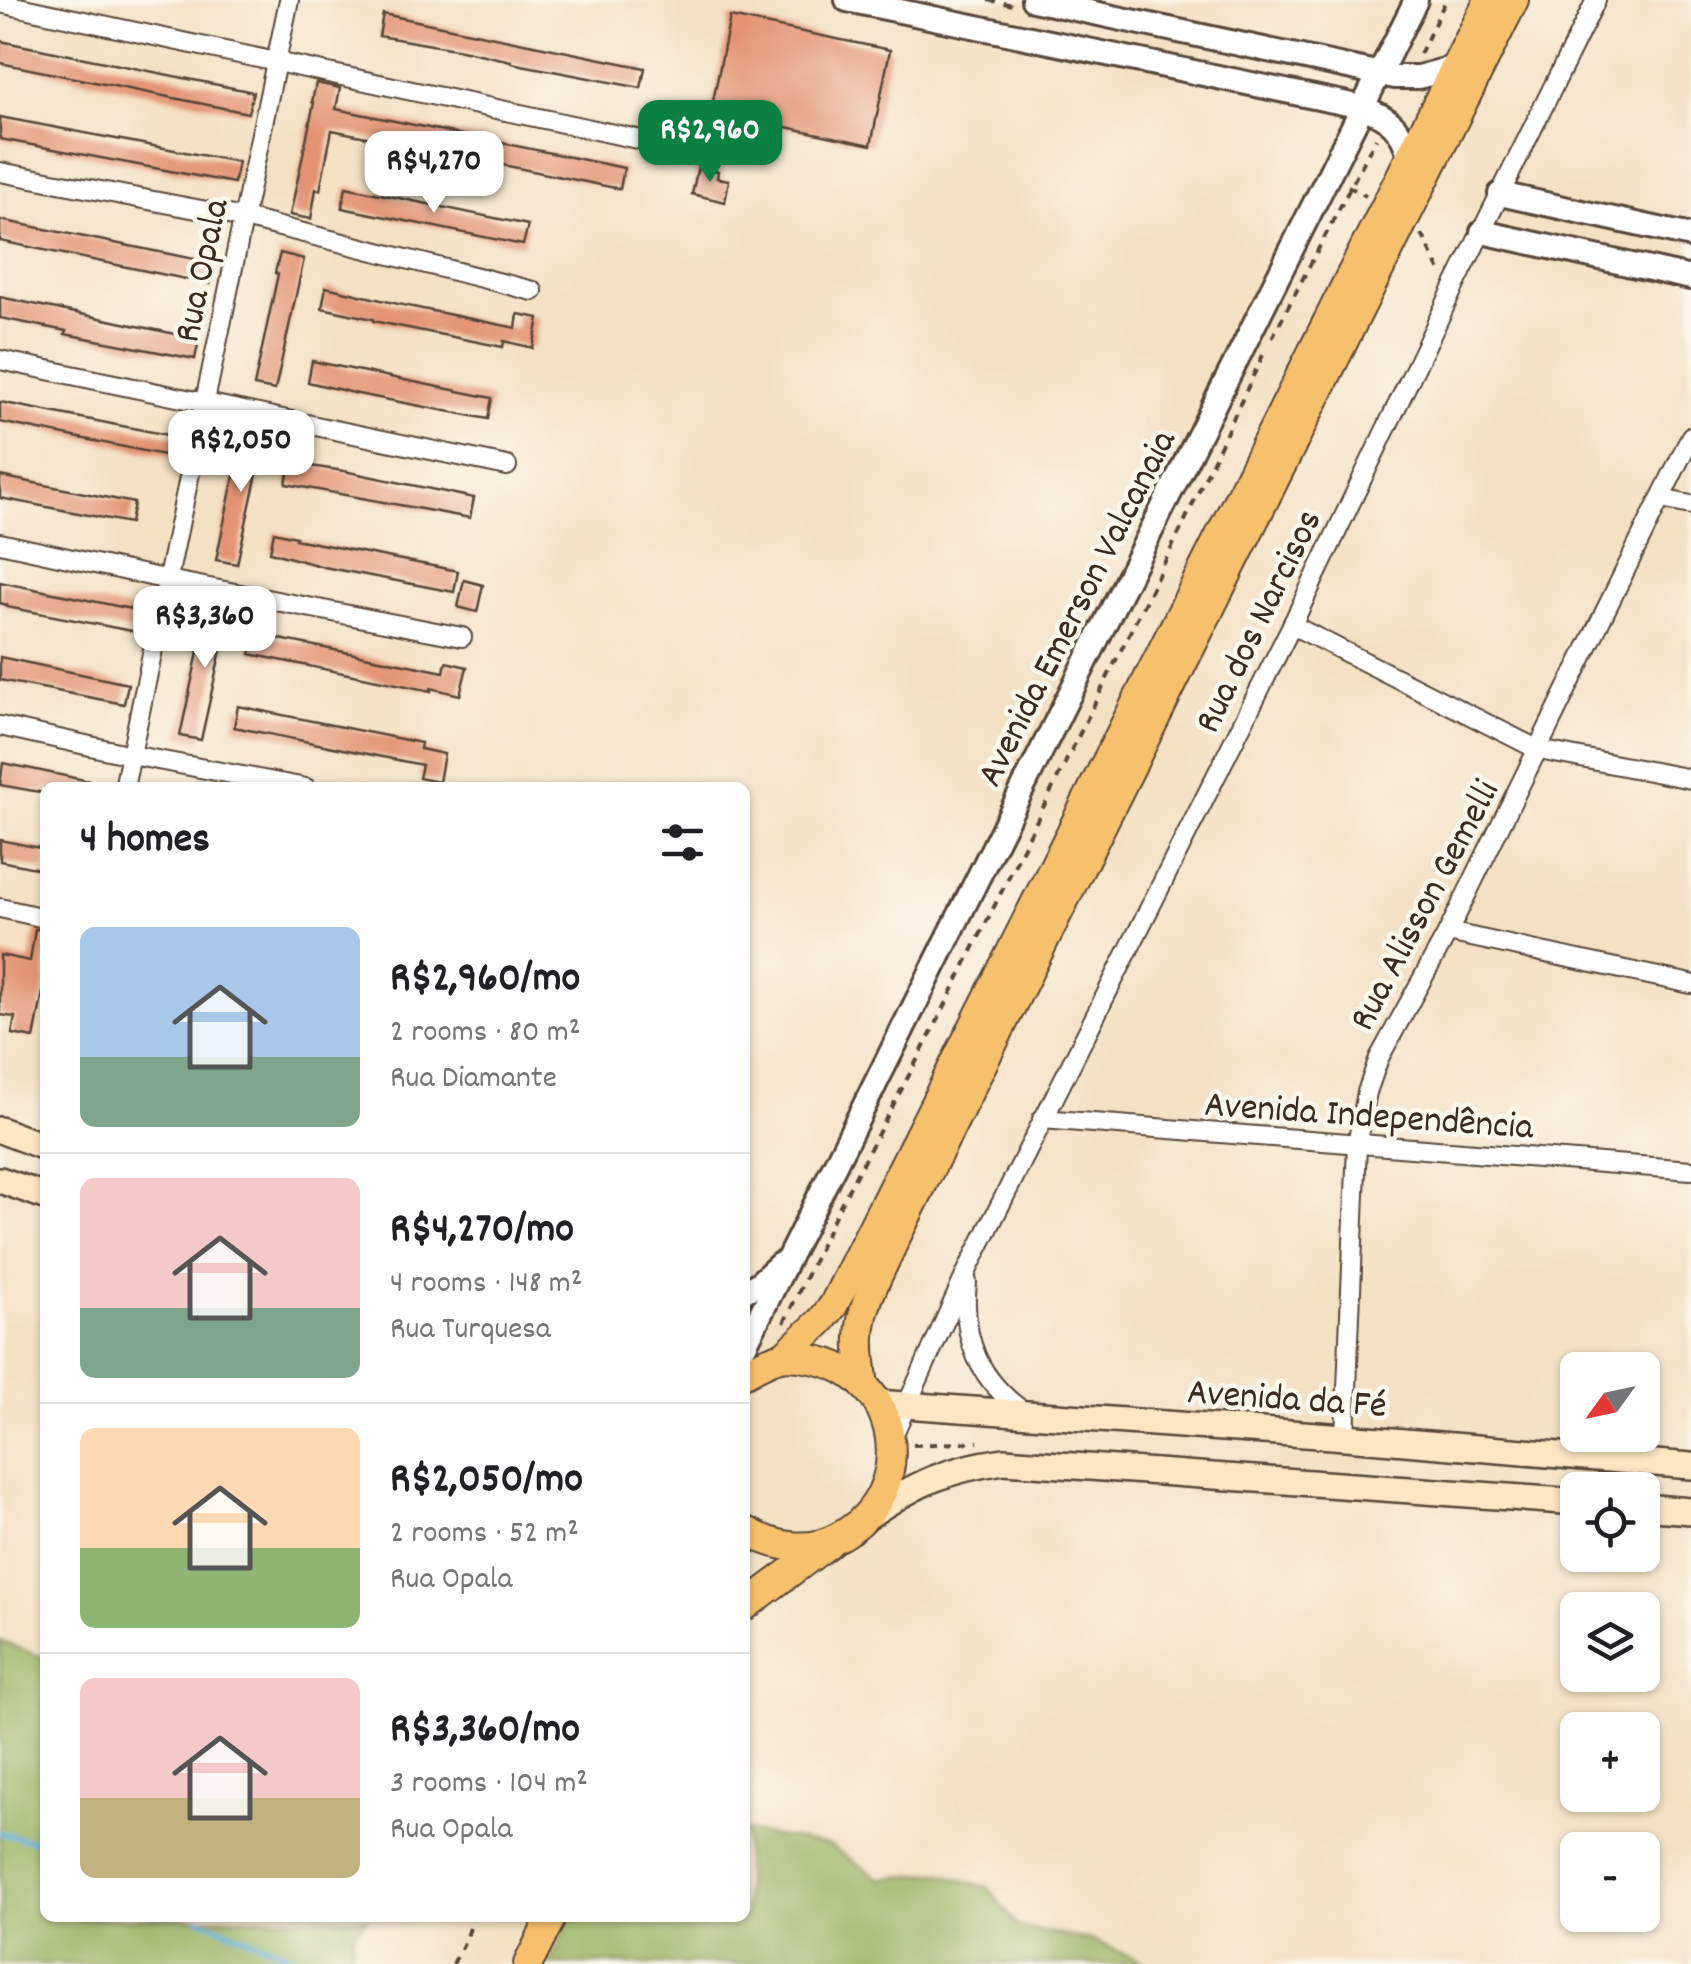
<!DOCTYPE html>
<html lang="en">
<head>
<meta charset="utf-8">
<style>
  :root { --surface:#fff; --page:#f2f2f2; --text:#202124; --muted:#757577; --line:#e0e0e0; --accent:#0b8043 }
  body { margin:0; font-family:Dekko,sans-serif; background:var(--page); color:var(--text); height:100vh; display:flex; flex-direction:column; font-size:38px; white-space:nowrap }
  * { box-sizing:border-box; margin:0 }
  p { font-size:32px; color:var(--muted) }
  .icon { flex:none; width:55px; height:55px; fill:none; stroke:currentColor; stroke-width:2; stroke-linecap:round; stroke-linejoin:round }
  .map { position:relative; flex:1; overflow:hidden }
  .panel { position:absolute; left:40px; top:782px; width:710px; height:1140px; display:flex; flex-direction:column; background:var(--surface); border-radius:15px; box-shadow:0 2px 8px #0004 }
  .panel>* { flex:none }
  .needle { width:65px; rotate:237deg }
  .fabs { position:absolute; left:1560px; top:1352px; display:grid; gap:20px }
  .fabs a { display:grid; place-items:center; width:100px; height:100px; border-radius:15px; background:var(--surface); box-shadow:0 2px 8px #0004; font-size:50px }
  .price { position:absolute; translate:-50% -85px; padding:0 22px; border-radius:20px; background:#fff; color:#222; font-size:32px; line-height:65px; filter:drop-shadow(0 2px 5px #0008) }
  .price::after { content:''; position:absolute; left:50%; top:60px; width:30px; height:22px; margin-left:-15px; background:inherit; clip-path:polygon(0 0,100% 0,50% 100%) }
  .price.active { background:var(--accent); color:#fff }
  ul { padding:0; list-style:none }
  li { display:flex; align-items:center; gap:30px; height:250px; padding:0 40px }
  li+li { border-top:2px solid var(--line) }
  li span { display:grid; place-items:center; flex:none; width:280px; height:200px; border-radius:15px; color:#555 }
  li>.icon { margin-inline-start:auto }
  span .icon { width:120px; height:120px; fill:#fffc; stroke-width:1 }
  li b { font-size:42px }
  h2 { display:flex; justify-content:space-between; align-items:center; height:120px; padding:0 40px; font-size:42px }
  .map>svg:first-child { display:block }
  .forest { fill:#9db667; stroke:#6c7042; stroke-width:2.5 }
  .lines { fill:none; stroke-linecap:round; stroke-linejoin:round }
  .stream { stroke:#5cacd7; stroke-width:5 }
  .building { fill:#e39372 }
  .minor-casing { stroke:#574537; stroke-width:22 }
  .tertiary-casing { stroke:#574537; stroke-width:28 }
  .secondary-casing { stroke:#574537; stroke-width:30 }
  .primary-casing { stroke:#574537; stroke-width:32 }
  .path { stroke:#574537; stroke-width:4; stroke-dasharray:8 8; stroke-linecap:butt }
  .minor { stroke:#fff; stroke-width:18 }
  .tertiary { stroke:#fff; stroke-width:22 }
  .secondary { stroke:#fce6c4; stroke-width:25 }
  .primary { stroke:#f7c06c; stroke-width:28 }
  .labels { text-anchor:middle; stroke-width:9; stroke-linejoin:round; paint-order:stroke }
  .street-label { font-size:38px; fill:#3b2a1e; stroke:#fbf7ec }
</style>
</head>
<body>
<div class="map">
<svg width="1691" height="1964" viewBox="0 0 1691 1964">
  <rect width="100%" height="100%" fill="#fbf7ec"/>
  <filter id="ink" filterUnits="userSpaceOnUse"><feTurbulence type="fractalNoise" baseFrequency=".01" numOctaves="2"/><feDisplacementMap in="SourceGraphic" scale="20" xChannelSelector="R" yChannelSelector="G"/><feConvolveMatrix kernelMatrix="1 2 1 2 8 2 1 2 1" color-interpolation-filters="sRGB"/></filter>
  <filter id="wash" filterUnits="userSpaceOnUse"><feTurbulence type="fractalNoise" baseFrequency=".0048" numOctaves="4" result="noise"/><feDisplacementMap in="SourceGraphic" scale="40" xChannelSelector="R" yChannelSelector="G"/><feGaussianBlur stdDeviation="2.25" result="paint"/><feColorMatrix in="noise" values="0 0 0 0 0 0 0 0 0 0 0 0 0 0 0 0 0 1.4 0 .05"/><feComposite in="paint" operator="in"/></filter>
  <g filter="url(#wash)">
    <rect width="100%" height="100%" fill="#f4e0c3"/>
    <g class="forest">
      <polygon points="0,1641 45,1658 45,1918 367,1918 353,1934 351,1964 0,1964"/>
      <polygon points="745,1831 829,1845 881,1879 938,1873 989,1888 1018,1927 1095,1941 1147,1964 548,1964 571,1918 745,1918"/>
    </g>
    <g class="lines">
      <g class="stream">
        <polyline points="0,1833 45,1844"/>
        <polyline points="198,1918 303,1960 325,1964"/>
      </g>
    </g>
    <g id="blocks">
      <g class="building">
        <polygon points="383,14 645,68 641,88 511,63 511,61 461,50 379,36"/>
        <polygon points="730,17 890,50 871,145 711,111"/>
        <polygon points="0,41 253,92 248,113 0,63"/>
        <polygon points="316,83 340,88 336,109 624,168 620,189 332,130 320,190 316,189 311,219 290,215 314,103 312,102"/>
        <polygon points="0,117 238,162 234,183 0,139"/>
        <polygon points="698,167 718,171 717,178 729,180 725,202 692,194"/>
        <polygon points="346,187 528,225 523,245 342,208"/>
        <polygon points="0,220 214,263 210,284 0,241"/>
        <polygon points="280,253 304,259 275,390 254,386 278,274 275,273"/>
        <polygon points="326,287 398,304 516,328 518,314 539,318 533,348 504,341 503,347 373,321 373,319 322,308"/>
        <polygon points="0,297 199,339 195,359 65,334 66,331 0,318"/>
        <polygon points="312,361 492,398 488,419 358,394 308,382"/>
        <polygon points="0,402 178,437 174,457 0,422"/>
        <polygon points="242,427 266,433 237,564 216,560 240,448 237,448"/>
        <polygon points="290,463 344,471 474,498 470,518 286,484"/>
        <polygon points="0,476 134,503 130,523 0,498"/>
        <polygon points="274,532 296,537 295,539 458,571 454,592 324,567 270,552"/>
        <polygon points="464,580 483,585 477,612 458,607"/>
        <polygon points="0,582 141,611 137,632 7,607 7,605 0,603"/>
        <polygon points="206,603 230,609 201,740 180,736 204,624 201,624"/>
        <polygon points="255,634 444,672 446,662 467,667 460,695 431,688 431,691 250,654"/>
        <polygon points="0,657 128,684 124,704 0,680"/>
        <polygon points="238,706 421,743 420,749 444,754 439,782 419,778 422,765 234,727"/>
        <polygon points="3,763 89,781 88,788 45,788 45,793 0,785"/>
        <polygon points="0,840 45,849 45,870 0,861"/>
        <polygon points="35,929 45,930 45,982 34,1038 12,1034 15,1017 0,1015 0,955 30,961"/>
      </g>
    </g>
  </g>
  <g filter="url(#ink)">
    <use href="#blocks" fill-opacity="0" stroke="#574537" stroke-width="2.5"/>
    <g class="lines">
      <defs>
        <g id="minor">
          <polyline points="0,3 656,143"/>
          <polyline points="0,172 244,218 533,291"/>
          <polyline points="0,360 507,466"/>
          <polyline points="1661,499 1691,505"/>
          <polyline points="0,543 168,580 462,637"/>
          <polyline points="1292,625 1539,750 1691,779"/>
          <polyline points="0,726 131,755 306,788"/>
          <polyline points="124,788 289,0"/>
          <polyline points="0,908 45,918"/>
          <polyline points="1448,932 1691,984"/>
          <polyline points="1042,1119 1691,1170"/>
          <path d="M967 1282C961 1340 979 1381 1027 1414"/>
          <polyline points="1345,1437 1357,1145 1367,1092 1379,1058 1448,932 1691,436"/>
          <polyline points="891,1440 969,1267 1292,625 1453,289 1596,0"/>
        </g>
        <g id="tertiary">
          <path d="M847 0 1362 107C1391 118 1401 128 1410 157"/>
          <polyline points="1033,0 1395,77 1418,77 1456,67"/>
          <polyline points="1500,194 1691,236"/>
          <polyline points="1482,232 1691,278"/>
          <polyline points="745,1291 759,1283 780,1264"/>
          <polyline points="745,1345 1416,0"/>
        </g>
        <g id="secondary">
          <polyline points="0,1130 45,1147"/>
          <polyline points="0,1180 45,1196"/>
          <polyline points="877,1403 1345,1437 1691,1466"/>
          <polyline points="1642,1507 1691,1511"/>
          <path d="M869 1515C917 1483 947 1469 1004 1461L1578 1502"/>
        </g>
        <g id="primary">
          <polyline points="784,1356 821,1321 833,1306 1489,0"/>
          <path d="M745 1373C756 1367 768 1360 780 1357 790 1355 801 1357 811 1359 902 1374 920 1492 840 1536 809 1554 774 1547 745 1530"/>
          <path d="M864 1386C862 1369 859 1353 860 1337 861 1302 882 1269 896 1237L1514 0"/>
          <polyline points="745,1606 828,1544"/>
          <polyline points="528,1964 551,1918"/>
        </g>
      </defs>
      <use href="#minor" class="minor-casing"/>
      <use href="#tertiary" class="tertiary-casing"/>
      <use href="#secondary" class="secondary-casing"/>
      <use href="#primary" class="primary-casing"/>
      <g class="path">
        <polyline points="988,0 1013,5"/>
        <polyline points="1420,54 1446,0"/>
        <polyline points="1348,186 1366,196"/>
        <polyline points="1422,234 1442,275"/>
        <polyline points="1272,338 1376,138"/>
        <polyline points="784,1323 837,1211 934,1028 1181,529 1263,355"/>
        <polyline points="913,1445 978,1442"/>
        <polyline points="1586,1482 1636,1486"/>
        <polyline points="453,1964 467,1937 473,1918"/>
      </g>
      <use href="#minor" class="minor"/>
      <use href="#tertiary" class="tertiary"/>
      <use href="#secondary" class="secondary"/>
      <use href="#primary" class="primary"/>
    </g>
  </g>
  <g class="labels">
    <g class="street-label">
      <text transform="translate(199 270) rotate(-78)" y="13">Rua Opala</text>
      <text transform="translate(1074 607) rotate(-63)" y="13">Avenida Emerson Valcanaia</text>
      <text transform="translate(1256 620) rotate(-64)" y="13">Rua dos Narcisos</text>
      <text transform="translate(1422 904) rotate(-62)" y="13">Rua Alisson Gemelli</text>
      <text transform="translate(1369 1113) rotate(4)" y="13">Avenida Independência</text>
      <text transform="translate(1287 1396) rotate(4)" y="13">Avenida da Fé</text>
    </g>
  </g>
</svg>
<div class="fabs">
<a><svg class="needle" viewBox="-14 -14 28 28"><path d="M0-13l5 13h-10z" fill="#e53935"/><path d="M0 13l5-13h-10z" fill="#757577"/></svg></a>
<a><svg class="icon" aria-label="locate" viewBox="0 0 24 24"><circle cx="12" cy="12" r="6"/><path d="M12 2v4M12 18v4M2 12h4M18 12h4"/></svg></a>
<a><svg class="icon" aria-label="layers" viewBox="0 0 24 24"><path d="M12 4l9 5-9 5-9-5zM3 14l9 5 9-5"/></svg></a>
<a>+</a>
<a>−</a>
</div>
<b class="price active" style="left:710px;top:185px">R$2,960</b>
<b class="price" style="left:434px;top:216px">R$4,270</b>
<b class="price" style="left:241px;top:495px">R$2,050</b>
<b class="price" style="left:205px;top:671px">R$3,360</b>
<section class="panel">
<h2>4 homes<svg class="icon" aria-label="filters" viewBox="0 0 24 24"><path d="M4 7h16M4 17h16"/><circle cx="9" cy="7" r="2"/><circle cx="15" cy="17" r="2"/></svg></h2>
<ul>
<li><span style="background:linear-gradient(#a9c7e8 65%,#7fa58c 0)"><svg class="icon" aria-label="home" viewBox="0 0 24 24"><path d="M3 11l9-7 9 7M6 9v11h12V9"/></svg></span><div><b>R$2,960/mo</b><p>2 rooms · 80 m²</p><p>Rua Diamante</p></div></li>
<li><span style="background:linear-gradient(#f6c9c9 65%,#7fa58c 0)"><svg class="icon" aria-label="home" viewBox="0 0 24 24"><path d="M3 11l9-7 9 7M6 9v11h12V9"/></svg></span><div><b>R$4,270/mo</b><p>4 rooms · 148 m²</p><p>Rua Turquesa</p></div></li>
<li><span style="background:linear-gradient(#ffd9b3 60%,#8fb573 0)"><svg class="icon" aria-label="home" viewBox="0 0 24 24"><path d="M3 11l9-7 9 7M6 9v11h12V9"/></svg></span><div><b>R$2,050/mo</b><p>2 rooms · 52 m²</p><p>Rua Opala</p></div></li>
<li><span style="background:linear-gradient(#f6c9c9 60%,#c2b280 0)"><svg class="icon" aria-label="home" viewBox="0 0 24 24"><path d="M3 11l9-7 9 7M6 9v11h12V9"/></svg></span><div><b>R$3,360/mo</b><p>3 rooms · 104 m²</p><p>Rua Opala</p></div></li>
</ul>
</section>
</div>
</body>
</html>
